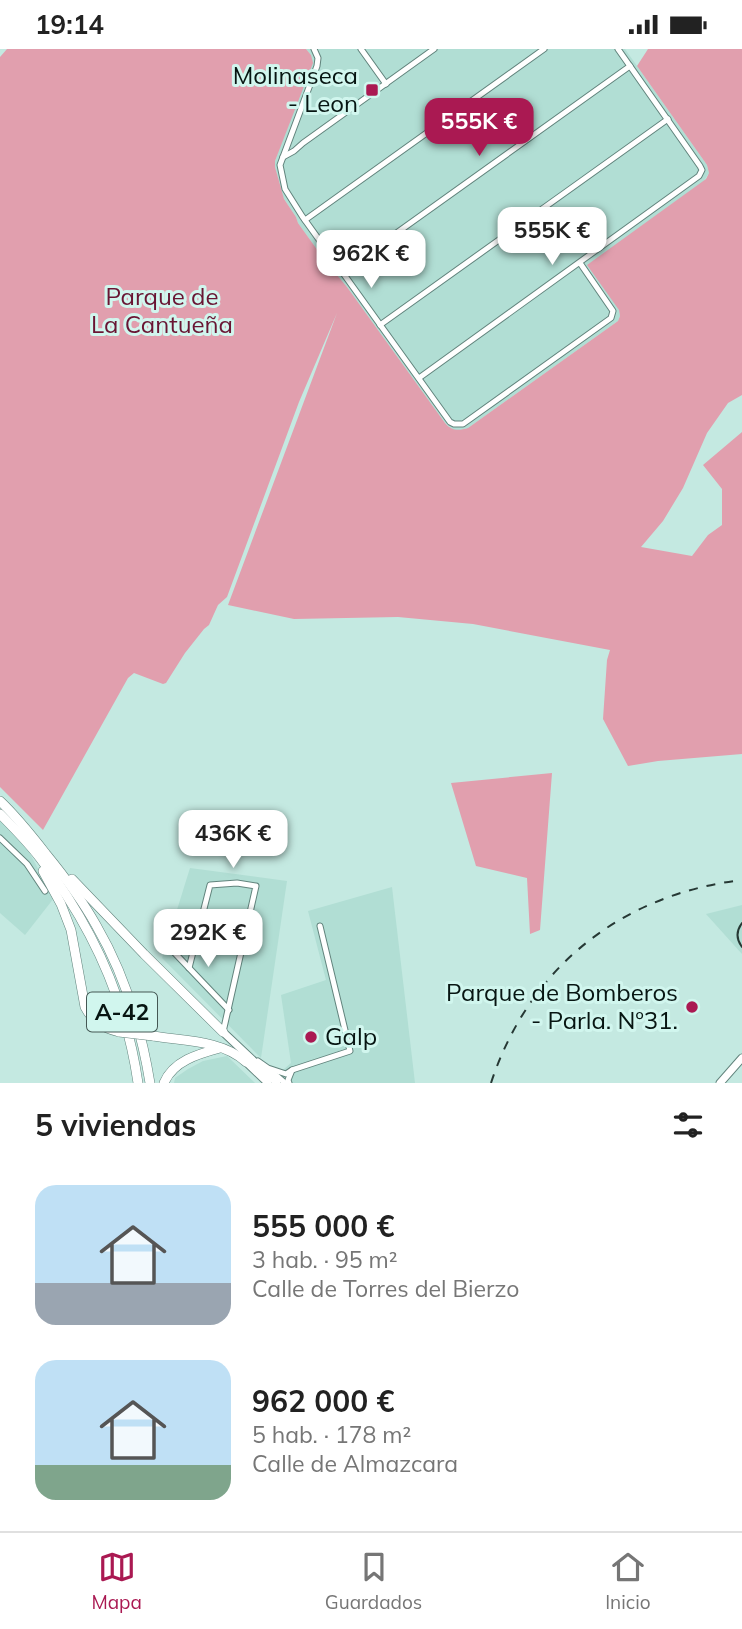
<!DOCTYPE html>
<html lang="es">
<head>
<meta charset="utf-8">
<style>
  :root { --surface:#fff; --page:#f2f2f2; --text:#222; --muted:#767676; --line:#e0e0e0; --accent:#aa1952 }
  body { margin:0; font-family:Mulish,sans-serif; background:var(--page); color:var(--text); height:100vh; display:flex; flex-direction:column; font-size:26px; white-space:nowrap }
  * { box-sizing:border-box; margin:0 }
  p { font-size:23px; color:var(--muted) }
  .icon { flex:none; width:38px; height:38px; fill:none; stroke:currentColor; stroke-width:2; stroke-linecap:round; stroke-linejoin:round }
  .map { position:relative; height:1034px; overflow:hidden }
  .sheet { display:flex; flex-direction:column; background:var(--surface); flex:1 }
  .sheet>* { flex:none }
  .price { position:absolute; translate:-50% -60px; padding:0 16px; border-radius:14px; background:#fff; color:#222; font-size:23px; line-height:46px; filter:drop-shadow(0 2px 4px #0008) }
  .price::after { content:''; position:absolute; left:50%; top:42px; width:21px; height:16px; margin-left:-10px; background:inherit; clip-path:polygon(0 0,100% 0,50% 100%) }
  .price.on { background:var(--accent); color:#fff }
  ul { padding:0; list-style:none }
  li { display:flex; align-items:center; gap:21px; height:175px; padding:0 35px }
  li span { display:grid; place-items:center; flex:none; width:196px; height:140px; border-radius:21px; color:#555 }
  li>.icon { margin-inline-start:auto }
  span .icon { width:84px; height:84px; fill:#fffc; stroke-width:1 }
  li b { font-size:30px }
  h2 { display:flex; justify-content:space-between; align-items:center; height:84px; padding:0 35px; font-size:30px }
  .status { display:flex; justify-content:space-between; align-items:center; height:49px; padding:0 35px; background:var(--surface); direction:ltr }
  .status svg { height:19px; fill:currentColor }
  .dock { display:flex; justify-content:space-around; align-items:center; height:98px; border-top:2px solid var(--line); background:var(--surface); font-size:19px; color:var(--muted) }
  .dock a { display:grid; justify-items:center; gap:4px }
  .dock .on { color:var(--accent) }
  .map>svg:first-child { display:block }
  .built { fill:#b1ded4 }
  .green { fill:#e19fae }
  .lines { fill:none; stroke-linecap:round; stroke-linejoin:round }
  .minor-casing { stroke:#62847d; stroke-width:7 }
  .major-casing { stroke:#62847d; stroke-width:9 }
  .highway-casing { stroke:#62847d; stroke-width:10 }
  .minor { stroke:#fff; stroke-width:5 }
  .major { stroke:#fff; stroke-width:7 }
  .highway { stroke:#fff; stroke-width:9 }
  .tram { stroke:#263834; stroke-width:2 }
  .rail { stroke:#263834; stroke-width:2; stroke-dasharray:9 9; stroke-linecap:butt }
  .highway-bridge-casing { stroke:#62847d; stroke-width:10; stroke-linecap:butt }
  .highway-bridge { stroke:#fff; stroke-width:9 }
  .poi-dot { fill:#aa1952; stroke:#d1f6ee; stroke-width:2.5 }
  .labels { text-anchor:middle; stroke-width:6; stroke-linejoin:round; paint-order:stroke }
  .shield { fill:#d1f6ee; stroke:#445854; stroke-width:2 }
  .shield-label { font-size:23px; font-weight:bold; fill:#071512 }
  .poi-label { font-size:24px; fill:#071512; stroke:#d1f6ee; text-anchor:end }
  .park-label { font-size:24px; fill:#691533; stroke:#d1f6ee }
</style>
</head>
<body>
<div class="status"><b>19:14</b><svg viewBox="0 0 49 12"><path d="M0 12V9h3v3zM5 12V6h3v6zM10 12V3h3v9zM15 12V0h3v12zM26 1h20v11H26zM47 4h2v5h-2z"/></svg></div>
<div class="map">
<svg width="742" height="1034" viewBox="0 0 742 1034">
  <rect width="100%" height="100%" fill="#c4e9e1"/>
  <g class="built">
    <polygon points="306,0 625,0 707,116 709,124 619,261 620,267 618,272 468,379 460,381 453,381 445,374 347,238 326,213 298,174 296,168 284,150 281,142 275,118 275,112 311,6"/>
    <polygon points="0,769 23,792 54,849 25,886 0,864"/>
    <polygon points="190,819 287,832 261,1009 162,909"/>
    <polygon points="392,838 415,1034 268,1034 291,1014 281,946 326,931 308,862"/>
    <polygon points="742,856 742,905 706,865"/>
    <polygon points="227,1007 255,1034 174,1034 175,1029 188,1020 203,1012"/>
  </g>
  <g class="green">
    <path d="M7 0H306L311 6 313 14 275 112V118L284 150 296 168 298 174 326 213 347 238 445 374C452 382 458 382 468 379L618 272 620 267 619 261 587 216 706 130 709 124 707 116 637 17 648 0H742V346L728 354 707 384 683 439 663 472 641 498 692 507 708 486 722 476V440L703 416 742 383V705L658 712 628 717 603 670 607 611 610 601 473 575 398 568 294 570 228 556 337 264 299 353 227 548 218 556 209 576 204 580 185 604 166 634 163 635 134 624 128 629 43 781 0 738V8Z"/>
    <polygon points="552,724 540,881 530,885 527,829 476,817 451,734"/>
  </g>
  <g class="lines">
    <defs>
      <g id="minor">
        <polyline points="314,0 318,9 317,17 280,116 285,140 302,167 450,373 454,375 463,375 611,269 613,262 580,214"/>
        <polyline points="361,0 386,35"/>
        <polyline points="283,108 294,102 303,94 434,0"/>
        <polyline points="305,171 544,0"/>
        <polyline points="342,223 630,17"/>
        <polyline points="380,276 668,70"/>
        <polyline points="419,329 699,127 702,121 700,117 618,0"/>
        <polyline points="0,789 27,815 45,842"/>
        <polyline points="169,898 229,961"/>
        <polyline points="189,919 210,836 237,834 256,837 223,983"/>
        <polyline points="258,1012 268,1019 286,1025 292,1021 350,1002 320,877"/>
        <polyline points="270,1021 285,1034"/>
        <polyline points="289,1034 288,1031 292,1021"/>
      </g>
      <g id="major">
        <polyline points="223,983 277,1034"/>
        <polyline points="246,1013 268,1034"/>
        <polyline points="720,1034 742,1009"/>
      </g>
      <g id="highway">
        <path d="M0 752C17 768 32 787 46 805 64 827 82 851 96 876 124 924 141 979 150 1034"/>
        <path d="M0 765C14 779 28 793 40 809 91 875 126 951 138 1034"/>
        <path d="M43 822 61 855 71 881 85 958C93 973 103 979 119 983"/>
        <polyline points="72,830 144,905 223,983"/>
        <path d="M153 987C184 992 222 991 246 1013"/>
        <path d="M164 1034C173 1012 198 1005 220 999"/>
      </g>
    </defs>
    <use href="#minor" class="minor-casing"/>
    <use href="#major" class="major-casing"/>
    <use href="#highway" class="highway-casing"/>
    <use href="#minor" class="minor"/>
    <use href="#major" class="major"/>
    <use href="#highway" class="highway"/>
    <path class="tram" d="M742 874C736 882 736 890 742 898"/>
    <path class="rail" d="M491 1034C529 918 622 845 742 831"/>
    <defs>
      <polyline id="highway-bridge" points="119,983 153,987"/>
    </defs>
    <use href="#highway-bridge" class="highway-bridge-casing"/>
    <use href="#highway-bridge" class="highway-bridge"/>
  </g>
  <g class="poi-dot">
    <rect x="365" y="34" width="14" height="14" rx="3.5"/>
    <circle cx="692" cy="958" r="7"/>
    <circle cx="311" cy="988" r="7"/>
  </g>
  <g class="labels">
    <rect class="shield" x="87" y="943.5" width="70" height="39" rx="5"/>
    <g class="shield-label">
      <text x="122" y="971">A-42</text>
    </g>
    <g class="poi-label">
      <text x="358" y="35">Molinaseca<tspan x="358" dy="28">- Leon</tspan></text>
      <text x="678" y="952">Parque de Bomberos<tspan x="678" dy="28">- Parla. Nº31.</tspan></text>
      <text x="325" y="996" text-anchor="start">Galp</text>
    </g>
    <g class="park-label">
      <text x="162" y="256">Parque de<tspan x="162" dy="28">La Cantueña</tspan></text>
    </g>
  </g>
</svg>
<b class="price on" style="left:479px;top:109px">555K €</b>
<b class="price" style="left:552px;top:218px">555K €</b>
<b class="price" style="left:371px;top:241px">962K €</b>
<b class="price" style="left:233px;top:821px">436K €</b>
<b class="price" style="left:208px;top:920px">292K €</b>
</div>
<section class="sheet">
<h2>5 viviendas<svg class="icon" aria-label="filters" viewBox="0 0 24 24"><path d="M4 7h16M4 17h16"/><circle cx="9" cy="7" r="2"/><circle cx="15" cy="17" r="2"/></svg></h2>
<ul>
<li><span style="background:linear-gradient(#bfe0f5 70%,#9aa5b1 0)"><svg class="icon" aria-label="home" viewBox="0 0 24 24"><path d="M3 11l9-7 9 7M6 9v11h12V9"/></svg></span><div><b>555 000 €</b><p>3 hab. · 95 m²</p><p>Calle de Torres del Bierzo</p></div></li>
<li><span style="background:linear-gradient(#bfe0f5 75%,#7fa58c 0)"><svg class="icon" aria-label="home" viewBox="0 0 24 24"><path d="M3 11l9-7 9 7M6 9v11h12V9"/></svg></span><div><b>962 000 €</b><p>5 hab. · 178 m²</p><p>Calle de Almazcara</p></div></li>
</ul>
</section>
<nav class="dock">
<a class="on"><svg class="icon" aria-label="map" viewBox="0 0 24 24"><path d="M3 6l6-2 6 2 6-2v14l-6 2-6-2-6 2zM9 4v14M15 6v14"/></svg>Mapa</a>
<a><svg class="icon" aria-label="saved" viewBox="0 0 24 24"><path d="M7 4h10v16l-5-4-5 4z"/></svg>Guardados</a>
<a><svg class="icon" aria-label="home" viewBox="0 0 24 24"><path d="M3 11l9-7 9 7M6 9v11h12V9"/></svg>Inicio</a>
</nav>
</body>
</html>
